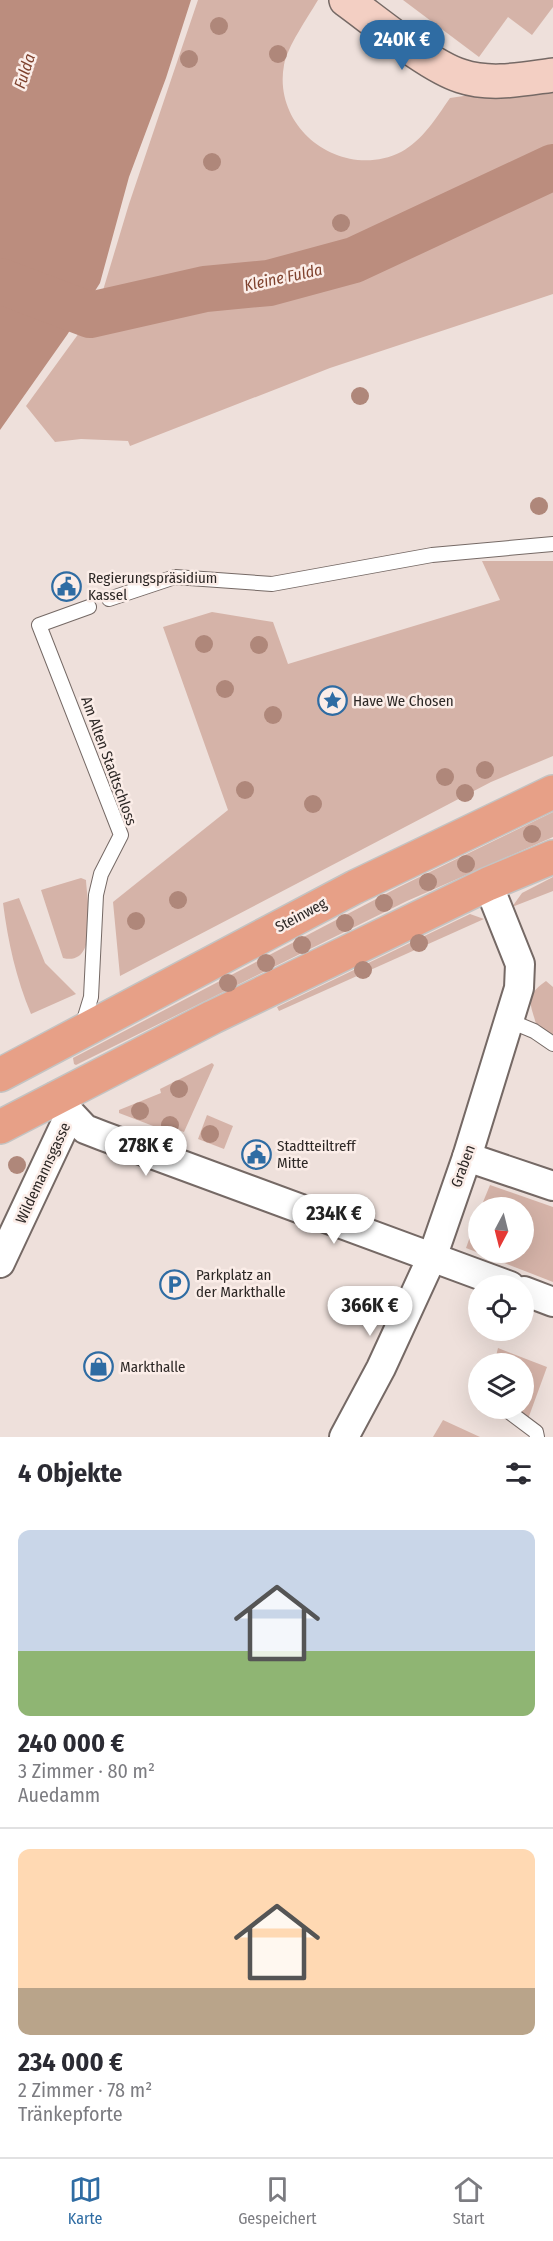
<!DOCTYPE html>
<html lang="de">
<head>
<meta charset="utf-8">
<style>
  :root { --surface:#fff; --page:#f7f7f7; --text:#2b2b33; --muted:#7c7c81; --line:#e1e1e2; --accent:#2f6ca3 }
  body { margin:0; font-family:"Fira Sans Condensed",sans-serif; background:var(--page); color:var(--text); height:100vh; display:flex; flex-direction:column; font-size:22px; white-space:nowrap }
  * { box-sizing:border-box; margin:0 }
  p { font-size:20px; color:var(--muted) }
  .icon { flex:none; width:33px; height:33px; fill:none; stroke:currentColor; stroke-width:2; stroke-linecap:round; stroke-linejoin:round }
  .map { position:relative; height:1437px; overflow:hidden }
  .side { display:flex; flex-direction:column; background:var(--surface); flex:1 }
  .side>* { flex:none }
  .needle { width:39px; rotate:187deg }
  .tools { position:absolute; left:468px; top:1197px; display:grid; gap:12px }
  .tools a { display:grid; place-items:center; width:66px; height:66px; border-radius:50%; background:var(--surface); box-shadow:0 6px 24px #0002; font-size:30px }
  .price { position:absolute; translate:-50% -51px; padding:0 14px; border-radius:21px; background:#fff; color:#222; font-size:20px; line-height:39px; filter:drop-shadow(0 2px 3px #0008) }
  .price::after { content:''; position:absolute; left:50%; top:36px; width:18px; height:14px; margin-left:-9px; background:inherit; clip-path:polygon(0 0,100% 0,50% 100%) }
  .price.selected { background:var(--accent); color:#fff }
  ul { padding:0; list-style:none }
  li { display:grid; align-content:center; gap:12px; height:318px; padding:0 18px }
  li+li { border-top:2px solid var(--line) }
  li span { display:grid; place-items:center; height:186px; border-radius:12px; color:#555 }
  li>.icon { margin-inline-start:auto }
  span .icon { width:108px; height:108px; fill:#fffc; stroke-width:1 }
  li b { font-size:26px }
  h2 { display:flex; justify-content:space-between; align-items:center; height:72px; padding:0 18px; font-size:26px }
  .menu { display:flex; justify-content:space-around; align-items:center; height:84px; border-top:2px solid var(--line); background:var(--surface); font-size:16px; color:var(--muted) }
  .menu a { display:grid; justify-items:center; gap:3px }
  .menu .selected { color:var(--accent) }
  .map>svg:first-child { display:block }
  .green { fill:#d5b3a8 }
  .water { fill:#bb8d7e }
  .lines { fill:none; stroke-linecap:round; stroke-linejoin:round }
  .river { stroke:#bb8d7e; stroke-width:46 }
  .lane-casing { stroke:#756965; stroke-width:16 }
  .street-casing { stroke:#756965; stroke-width:32 }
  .secondary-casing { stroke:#756965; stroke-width:36 }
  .primary-casing { stroke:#c4c3c2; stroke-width:36 }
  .lane { stroke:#fff; stroke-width:14 }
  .street { stroke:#fff; stroke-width:28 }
  .secondary { stroke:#f3cfc3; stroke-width:33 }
  .primary { stroke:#e7a087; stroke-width:33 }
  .tree { fill:#af877a }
  .labels { text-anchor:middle; stroke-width:5; stroke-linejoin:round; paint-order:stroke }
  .poi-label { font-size:15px; fill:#2d2826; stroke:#fbede8; text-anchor:start }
  .street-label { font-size:15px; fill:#2d2826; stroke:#fbede8 }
  .water-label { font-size:16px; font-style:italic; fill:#7f422e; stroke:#fbede8 }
</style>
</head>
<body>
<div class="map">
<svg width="553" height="1437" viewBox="0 0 553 1437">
  <rect width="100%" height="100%" fill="#eee0db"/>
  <g class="green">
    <path d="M198 0H318C308 17 287 47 284 65 272 130 343 181 401 152 423 140 436 118 450 98L553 83V159L367 243 295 266 101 297 129 204Z"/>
    <polygon points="403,0 553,0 553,7 532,35 508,17 479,57"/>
    <polygon points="553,176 553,294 330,368 130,446 128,441 81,439 55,442 26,406 87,322 175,305 284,290 340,275"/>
    <polygon points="482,561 553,561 553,756 491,782 120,976 113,902 228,810 163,627 212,612 273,622 288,664 500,600"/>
    <polygon points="553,812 553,837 407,901 76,1065 74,1064 73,1058 399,887"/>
    <polygon points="553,877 553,891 512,907 522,893"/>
    <path d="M81 878 86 880C87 901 100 967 63 958L41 890Z"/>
    <path d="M19 898 45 963 76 994 31 1014C16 978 8 942 3 903Z"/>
    <polygon points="470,914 484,919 279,1011 277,1007"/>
    <path d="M546 981 553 987V1036L536 1024C530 1001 524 997 546 981Z"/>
    <polygon points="212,1063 214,1065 184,1132 173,1128 169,1132 119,1113 119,1110 161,1093 160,1089"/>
    <polygon points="207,1115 233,1126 224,1149 198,1139"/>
    <polygon points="490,1185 553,1207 553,1282 466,1248 478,1214 478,1252 524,1252 524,1208 481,1207"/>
    <polygon points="498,1348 547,1367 528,1419 513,1409 524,1408 524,1364 494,1364"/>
    <polygon points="443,1420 480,1437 433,1437"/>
  </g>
  <polygon class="water" points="0,0 191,0 166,78 129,177 100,283 67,335 0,430"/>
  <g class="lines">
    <polyline class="river" points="0,281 90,315 205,289 269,283 354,260 553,167"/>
    <defs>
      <g id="lane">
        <polyline points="109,599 175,577 272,584 432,555 553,544"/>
        <polyline points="510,1021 534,1031 553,1044"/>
        <polyline points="81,1030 91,997 96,895 101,874 121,835 39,625 89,607"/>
        <polyline points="504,1408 536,1432 537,1437"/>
      </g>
      <g id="street">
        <polyline points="55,1097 85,1129 103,1136 510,1286"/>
        <polyline points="467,1157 553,1186"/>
        <polyline points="0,1263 70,1114"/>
        <polyline points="524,1291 553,1302"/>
        <polyline points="344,1437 381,1368 433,1255 467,1157 519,988 520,964 488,884"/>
      </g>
      <path id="secondary" d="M346 0C375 21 429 66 461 76 491 86 523 79 553 75"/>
      <g id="primary">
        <polyline points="0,1075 355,887 553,792"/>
        <polyline points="0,1127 213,1017 488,884 553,857"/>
      </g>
    </defs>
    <use href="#lane" class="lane-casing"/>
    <use href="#street" class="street-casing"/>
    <use href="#secondary" class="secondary-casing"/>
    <use href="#primary" class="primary-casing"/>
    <use href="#lane" class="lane"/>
    <use href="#street" class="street"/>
    <use href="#secondary" class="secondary"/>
    <use href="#primary" class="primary"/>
  </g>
  <g class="tree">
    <circle cx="219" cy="26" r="9"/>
    <circle cx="278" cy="54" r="9"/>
    <circle cx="189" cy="59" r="9"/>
    <circle cx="212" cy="162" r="9"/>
    <circle cx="341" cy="223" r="9"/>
    <circle cx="360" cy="396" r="9"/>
    <circle cx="539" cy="506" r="9"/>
    <circle cx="204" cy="644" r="9"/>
    <circle cx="259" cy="645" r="9"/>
    <circle cx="225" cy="689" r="9"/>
    <circle cx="273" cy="715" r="9"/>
    <circle cx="485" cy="770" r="9"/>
    <circle cx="445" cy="777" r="9"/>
    <circle cx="245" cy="790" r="9"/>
    <circle cx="465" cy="793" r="9"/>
    <circle cx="313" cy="804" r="9"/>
    <circle cx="532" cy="834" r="9"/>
    <circle cx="466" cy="864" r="9"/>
    <circle cx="428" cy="882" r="9"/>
    <circle cx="178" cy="900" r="9"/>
    <circle cx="384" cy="903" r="9"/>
    <circle cx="136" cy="921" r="9"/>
    <circle cx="345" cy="923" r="9"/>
    <circle cx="419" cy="943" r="9"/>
    <circle cx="302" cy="945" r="9"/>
    <circle cx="266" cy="963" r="9"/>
    <circle cx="363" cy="970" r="9"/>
    <circle cx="228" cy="983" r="9"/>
    <circle cx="179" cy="1089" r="9"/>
    <circle cx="140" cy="1111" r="9"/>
    <circle cx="170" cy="1125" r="9"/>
    <circle cx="210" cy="1134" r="9"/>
    <circle cx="17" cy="1165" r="9"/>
  </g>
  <defs>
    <symbol id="civic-ring" viewBox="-11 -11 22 22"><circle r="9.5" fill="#fbede8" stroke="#2f6ca3" stroke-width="1.5"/><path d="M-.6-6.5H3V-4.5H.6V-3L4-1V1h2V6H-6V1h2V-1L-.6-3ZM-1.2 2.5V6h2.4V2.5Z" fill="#2f6ca3"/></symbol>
    <symbol id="sight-ring" viewBox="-11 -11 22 22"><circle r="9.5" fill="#fbede8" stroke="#2f6ca3" stroke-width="1.5"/><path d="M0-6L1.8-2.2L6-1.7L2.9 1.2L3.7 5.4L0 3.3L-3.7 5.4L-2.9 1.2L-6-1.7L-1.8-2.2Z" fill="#2f6ca3"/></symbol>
    <symbol id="parking-ring" viewBox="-11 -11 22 22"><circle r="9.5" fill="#fbede8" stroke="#2f6ca3" stroke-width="1.5"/><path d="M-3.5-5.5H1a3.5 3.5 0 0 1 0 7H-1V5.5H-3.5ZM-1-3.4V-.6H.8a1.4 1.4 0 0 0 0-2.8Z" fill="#2f6ca3"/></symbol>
    <symbol id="shop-ring" viewBox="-11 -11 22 22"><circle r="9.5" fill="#fbede8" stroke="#2f6ca3" stroke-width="1.5"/><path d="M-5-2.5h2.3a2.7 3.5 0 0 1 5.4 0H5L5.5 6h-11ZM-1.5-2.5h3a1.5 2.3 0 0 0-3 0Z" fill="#2f6ca3"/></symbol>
  </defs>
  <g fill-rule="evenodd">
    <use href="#civic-ring" x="50" y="570" width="33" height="33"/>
    <use href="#sight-ring" x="316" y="684" width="33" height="33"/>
    <use href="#civic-ring" x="240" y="1138" width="33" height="33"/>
    <use href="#parking-ring" x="158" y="1268" width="33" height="33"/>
    <use href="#shop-ring" x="82" y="1350" width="33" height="33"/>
  </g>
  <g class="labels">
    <g class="poi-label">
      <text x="88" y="583">Regierungspräsidium<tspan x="88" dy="17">Kassel</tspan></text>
      <text x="353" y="706">Have We Chosen</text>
      <text x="277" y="1151">Stadtteiltreff<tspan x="277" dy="17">Mitte</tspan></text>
      <text x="196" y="1280">Parkplatz an<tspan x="196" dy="17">der Markthalle</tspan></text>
      <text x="120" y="1372">Markthalle</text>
    </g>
    <g class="street-label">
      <text transform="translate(109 761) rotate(70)" y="5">Am Alten Stadtschloss</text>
      <text transform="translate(301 915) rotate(-28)" y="5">Steinweg</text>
      <text transform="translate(463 1166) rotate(-70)" y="5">Graben</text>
      <text transform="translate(43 1173) rotate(-65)" y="5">Wildemannsgasse</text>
    </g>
    <g class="water-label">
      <text transform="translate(24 71) rotate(-72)" y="6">Fulda</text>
      <text transform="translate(283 277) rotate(-12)" y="6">Kleine Fulda</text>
    </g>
  </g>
</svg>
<div class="tools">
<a><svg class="needle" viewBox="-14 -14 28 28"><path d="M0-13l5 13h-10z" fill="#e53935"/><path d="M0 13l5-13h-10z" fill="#7c7c81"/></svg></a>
<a><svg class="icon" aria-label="locate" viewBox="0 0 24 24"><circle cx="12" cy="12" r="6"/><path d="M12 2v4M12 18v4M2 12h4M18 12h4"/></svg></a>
<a><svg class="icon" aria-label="layers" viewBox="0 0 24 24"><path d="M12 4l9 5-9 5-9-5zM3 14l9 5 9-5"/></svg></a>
</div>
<b class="price selected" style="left:402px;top:71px">240K €</b>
<b class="price" style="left:146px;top:1177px">278K €</b>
<b class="price" style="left:334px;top:1245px">234K €</b>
<b class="price" style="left:370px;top:1337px">366K €</b>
</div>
<section class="side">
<h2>4 Objekte<svg class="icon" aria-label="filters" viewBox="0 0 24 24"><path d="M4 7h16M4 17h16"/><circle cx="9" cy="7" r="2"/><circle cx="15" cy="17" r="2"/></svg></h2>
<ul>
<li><span style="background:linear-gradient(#c9d6e8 65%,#8fb573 0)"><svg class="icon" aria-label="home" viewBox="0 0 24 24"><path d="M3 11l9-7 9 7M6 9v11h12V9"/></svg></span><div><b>240 000 €</b><p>3 Zimmer · 80 m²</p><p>Auedamm</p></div></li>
<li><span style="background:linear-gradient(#ffd9b3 75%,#b9a48a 0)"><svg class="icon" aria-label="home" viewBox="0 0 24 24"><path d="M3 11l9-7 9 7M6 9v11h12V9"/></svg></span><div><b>234 000 €</b><p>2 Zimmer · 78 m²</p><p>Tränkepforte</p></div></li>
</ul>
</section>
<nav class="menu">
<a class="selected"><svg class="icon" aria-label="map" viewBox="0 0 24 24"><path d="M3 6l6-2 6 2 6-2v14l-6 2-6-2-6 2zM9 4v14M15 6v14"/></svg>Karte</a>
<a><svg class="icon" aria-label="saved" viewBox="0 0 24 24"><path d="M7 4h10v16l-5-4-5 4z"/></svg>Gespeichert</a>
<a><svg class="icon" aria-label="home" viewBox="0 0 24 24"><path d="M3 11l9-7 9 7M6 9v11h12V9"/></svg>Start</a>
</nav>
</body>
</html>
